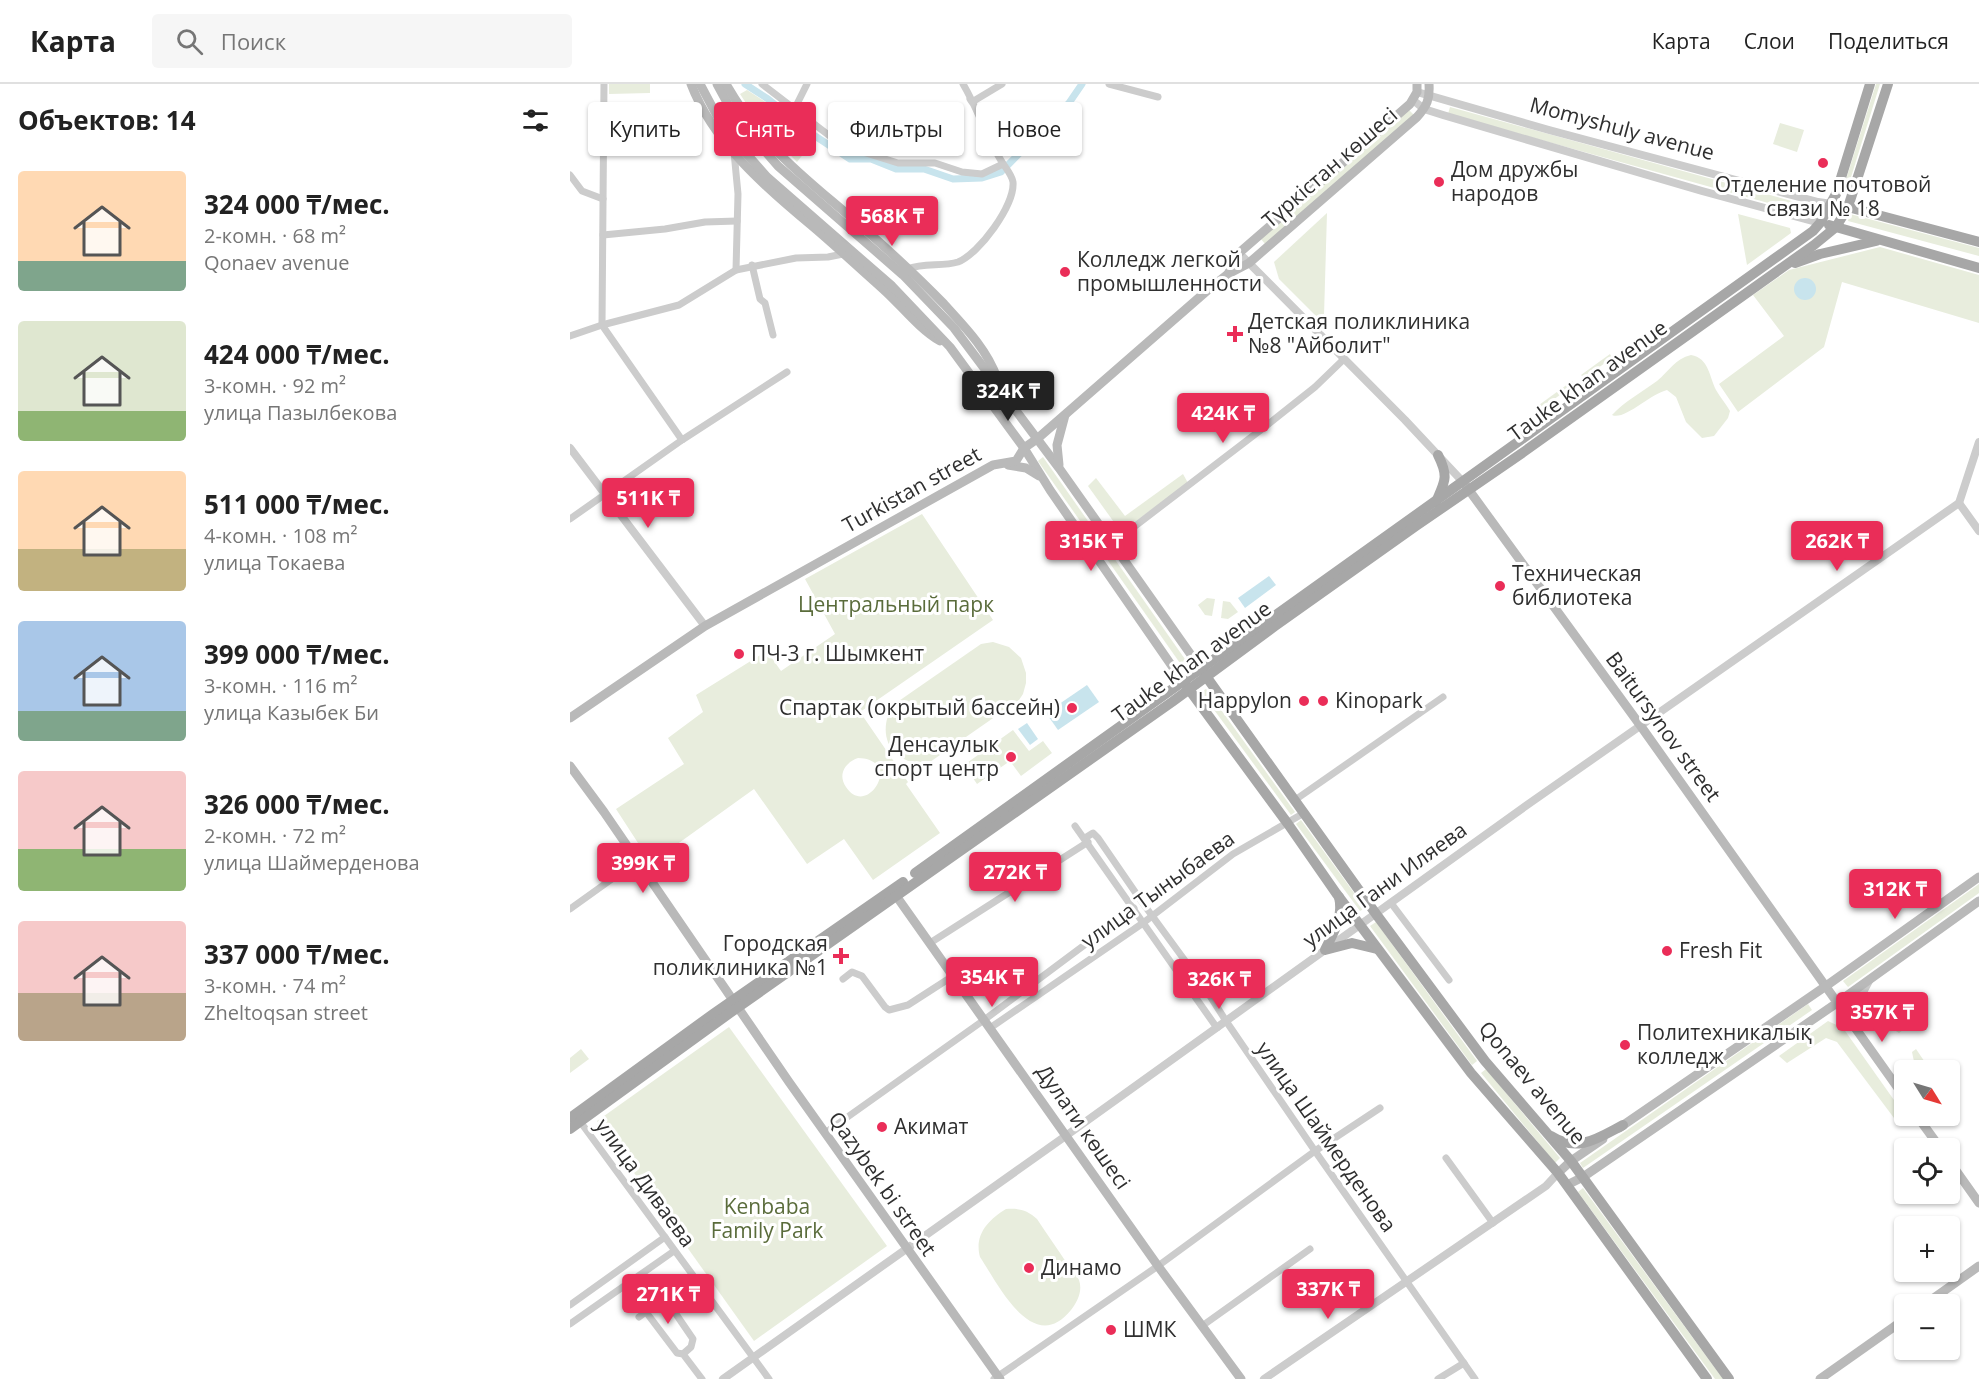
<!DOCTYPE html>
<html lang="ru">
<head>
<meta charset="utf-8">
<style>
  :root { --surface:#fff; --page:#f6f6f6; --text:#222; --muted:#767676; --line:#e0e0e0; --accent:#ea2d58 }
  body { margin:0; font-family:"Open Sans",sans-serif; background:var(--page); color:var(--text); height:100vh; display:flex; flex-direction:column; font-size:22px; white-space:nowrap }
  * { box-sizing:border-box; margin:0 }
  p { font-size:20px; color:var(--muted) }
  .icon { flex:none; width:33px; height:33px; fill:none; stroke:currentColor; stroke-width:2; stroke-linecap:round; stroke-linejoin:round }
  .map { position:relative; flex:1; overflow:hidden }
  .drawer { display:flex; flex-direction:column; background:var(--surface); width:570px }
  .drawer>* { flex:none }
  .hud { position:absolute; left:18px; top:18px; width:570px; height:54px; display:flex; gap:12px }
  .needle { width:39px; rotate:127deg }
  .fabs { position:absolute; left:1324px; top:976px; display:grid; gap:12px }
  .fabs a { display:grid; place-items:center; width:66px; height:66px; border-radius:6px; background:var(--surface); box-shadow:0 2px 4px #0004; font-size:30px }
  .price { position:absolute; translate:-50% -51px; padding:0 14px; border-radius:6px; background:var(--accent); color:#fff; font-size:20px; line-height:39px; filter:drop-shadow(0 2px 3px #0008) }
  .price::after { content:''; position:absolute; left:50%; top:36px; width:18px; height:14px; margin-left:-9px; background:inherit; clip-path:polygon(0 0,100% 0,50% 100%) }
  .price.on { background:#222; color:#fff }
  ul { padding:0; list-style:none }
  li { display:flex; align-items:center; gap:18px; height:150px; padding:0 18px }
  li span { display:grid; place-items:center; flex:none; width:168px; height:120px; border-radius:6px; color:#555 }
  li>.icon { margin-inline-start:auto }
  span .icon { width:72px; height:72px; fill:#fffc; stroke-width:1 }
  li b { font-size:26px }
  h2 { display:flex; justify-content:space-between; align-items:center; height:72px; padding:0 18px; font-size:26px }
  .pill { padding:0 21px; border-radius:6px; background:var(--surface); box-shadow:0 2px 4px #0004; font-size:21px; line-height:54px }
  .pill.on { background:var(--accent); color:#fff }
  header { display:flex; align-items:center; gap:36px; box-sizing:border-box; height:84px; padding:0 30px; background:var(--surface); border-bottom:2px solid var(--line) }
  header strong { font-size:28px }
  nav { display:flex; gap:33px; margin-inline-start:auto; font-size:21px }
  .search { width:420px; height:54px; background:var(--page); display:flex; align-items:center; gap:15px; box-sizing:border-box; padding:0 21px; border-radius:6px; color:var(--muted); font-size:22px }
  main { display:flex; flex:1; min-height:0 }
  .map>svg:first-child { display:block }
  .green { fill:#e8eddd; fill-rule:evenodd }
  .water { fill:#c8e4ed }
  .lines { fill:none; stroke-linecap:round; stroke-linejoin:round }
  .canal { stroke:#c8e4ed; stroke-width:7 }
  .minor { stroke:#ccc; stroke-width:7 }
  .tertiary { stroke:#ccc; stroke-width:8 }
  .secondary { stroke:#b9b9b9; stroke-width:9 }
  .primary { stroke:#a7a7a7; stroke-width:10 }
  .poi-dot { fill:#ea2d58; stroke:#fff; stroke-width:2 }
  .labels { text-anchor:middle; stroke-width:6; stroke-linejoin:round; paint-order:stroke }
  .street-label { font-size:21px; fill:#2f2f2f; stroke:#fff }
  .poi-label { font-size:21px; fill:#2f2f2f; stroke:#fff; text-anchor:start }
  .park-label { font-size:21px; fill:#5a6c3b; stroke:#fff }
</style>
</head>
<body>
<header>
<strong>Карта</strong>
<div class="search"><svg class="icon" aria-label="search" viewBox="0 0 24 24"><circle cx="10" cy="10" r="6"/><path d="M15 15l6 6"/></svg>Поиск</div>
<nav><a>Карта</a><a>Слои</a><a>Поделиться</a></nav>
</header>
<main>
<section class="drawer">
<h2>Объектов: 14<svg class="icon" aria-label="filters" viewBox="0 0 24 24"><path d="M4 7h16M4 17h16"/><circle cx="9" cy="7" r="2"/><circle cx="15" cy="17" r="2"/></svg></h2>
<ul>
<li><span style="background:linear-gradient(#ffd9b3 75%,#7fa58c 0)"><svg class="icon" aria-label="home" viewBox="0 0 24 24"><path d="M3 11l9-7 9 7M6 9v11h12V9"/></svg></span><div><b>324 000 ₸/мес.</b><p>2-комн. · 68 m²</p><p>Qonaev avenue</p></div></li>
<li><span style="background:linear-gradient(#dfe7d0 75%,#8fb573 0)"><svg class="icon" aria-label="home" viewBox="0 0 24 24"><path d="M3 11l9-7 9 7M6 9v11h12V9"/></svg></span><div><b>424 000 ₸/мес.</b><p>3-комн. · 92 m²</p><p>улица Пазылбекова</p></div></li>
<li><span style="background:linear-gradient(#ffd9b3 65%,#c2b280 0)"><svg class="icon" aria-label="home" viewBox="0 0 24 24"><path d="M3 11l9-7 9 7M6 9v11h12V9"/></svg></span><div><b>511 000 ₸/мес.</b><p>4-комн. · 108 m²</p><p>улица Токаева</p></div></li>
<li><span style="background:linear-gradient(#a9c7e8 75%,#7fa58c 0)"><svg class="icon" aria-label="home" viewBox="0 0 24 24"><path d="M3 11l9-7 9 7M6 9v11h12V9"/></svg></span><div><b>399 000 ₸/мес.</b><p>3-комн. · 116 m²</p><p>улица Казыбек Би</p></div></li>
<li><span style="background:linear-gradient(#f6c9c9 65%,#8fb573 0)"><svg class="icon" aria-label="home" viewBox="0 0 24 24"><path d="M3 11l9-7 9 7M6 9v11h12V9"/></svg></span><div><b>326 000 ₸/мес.</b><p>2-комн. · 72 m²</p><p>улица Шаймерденова</p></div></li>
<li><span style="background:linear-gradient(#f6c9c9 60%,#b9a48a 0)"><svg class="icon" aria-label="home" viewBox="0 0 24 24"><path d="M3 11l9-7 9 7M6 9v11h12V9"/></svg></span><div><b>337 000 ₸/мес.</b><p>3-комн. · 74 m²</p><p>Zheltoqsan street</p></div></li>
</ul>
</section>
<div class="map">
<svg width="1409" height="1295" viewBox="0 0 1409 1295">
  <rect width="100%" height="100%" fill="#fff"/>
  <g class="green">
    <polygon points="39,0 80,0 80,9 39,10"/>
    <polygon points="1306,0 1310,0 1277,106 1273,105"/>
    <path d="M177 6 197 19 243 58 227 78C206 57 186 35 170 10Z"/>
    <polygon points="880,23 1236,121 1234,129 878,30"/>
    <polygon points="837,24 844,31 697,162 689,153"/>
    <polygon points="1210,39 1234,46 1227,68 1203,60"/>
    <polygon points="757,129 754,232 748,234 709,195 704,178"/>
    <polygon points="1168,130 1220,144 1221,149 1177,181"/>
    <polygon points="1280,130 1409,164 1409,172 1278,137"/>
    <polygon points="1310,163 1409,191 1409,239 1272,198 1254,263 1168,328 1149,300 1214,252 1183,211 1219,186"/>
    <polygon points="1040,270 1042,274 1014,294 1011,291"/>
    <path d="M1121 271C1139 274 1139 292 1146 306 1150 313 1156 320 1160 327L1158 334 1144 352 1132 354 1116 338 1106 313 1097 306C1080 310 1054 337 1042 331 1055 317 1072 308 1087 297 1099 287 1105 275 1121 271Z"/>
    <polygon points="1002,297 1005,300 972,324 969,321"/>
    <polygon points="473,373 617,578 612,582 468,377"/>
    <polygon points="613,390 618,399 551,448 518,402 526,394 555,432"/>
    <path d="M352 430 423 536 290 628 338 698 336 700 370 749 303 796 274 755 237 780 184 705 81 779 46 725 114 680 98 654 133 628 126 611 197 567 211 587 265 550 235 495ZM288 674C334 675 297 735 276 703 267 690 276 678 288 674Z"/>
    <polygon points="637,514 645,515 642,532 635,531 628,521"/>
    <polygon points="653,517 660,518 668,528 658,535 651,534"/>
    <path d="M423 558 439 563 451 574 456 589V599L453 610 449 616 360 678C324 684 304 653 323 621L411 560Z"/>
    <polygon points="636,605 725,728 721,731 631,608"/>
    <polygon points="443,646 459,667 473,657 482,669 451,692 440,677 407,700 394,681"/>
    <polygon points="731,736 795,824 790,827 726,740"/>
    <polygon points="1409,800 1409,809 1278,903 1273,897"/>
    <polygon points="806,838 907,977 902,981 800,842"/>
    <polygon points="1238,920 1242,926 1013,1084 1010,1079"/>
    <polygon points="1316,922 1333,946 1329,949 1310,937 1305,930"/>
    <polygon points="1258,937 1273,944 1336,1033 1327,1038 1267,958 1256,954 1217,979 1209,972"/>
    <polygon points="159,943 317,1162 184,1257 27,1037"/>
    <polygon points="11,965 19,975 0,989 0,974"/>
    <polygon points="1346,965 1361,987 1346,987 1342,968"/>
    <polygon points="916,985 990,1074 985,1079 911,989"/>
    <polygon points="1013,1104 1153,1295 1145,1295 1008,1108"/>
    <path d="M436 1125C449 1124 457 1126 467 1135 477 1150 488 1166 498 1181 501 1186 507 1191 509 1196 513 1207 507 1218 501 1226 463 1273 428 1200 410 1173 404 1151 418 1136 436 1125Z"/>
  </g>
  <g class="water">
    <circle cx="1235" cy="205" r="11"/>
    <polygon points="699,492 706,501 675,524 668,514"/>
    <polygon points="517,601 529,618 488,646 476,629"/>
    <polygon points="457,639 468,655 460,661 448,645"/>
  </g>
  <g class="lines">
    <polyline class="canal" points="175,0 198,15 239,48 280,75 301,75 326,85 354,85 383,95 412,94 431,88 499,19 512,0"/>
    <g class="minor">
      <polyline points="34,0 32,241 112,356"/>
      <polyline points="192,0 265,56 296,69 328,79 365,79 392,88 412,90 433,80"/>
      <polyline points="539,0 588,13"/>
      <polyline points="400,15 402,18 432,0"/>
      <polyline points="225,24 237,0"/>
      <polyline points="164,68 168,110 166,186"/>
      <polyline points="0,91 12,107 33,115"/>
      <polyline points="33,151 95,145 135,138 167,137"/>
      <polyline points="182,181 190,215 195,219 203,251"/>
      <path d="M338 185C353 178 372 183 388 178 409 170 445 121 443 98 442 91 435 83 432 78 416 53 408 25 393 0"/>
      <polyline points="0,252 32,241 109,221 166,186 226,174 258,173 273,170"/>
      <polyline points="0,435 112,356 217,288"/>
      <polyline points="543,459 701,338 745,303 774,275"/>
      <polyline points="725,716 873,613"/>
      <polyline points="505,742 647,944"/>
      <polyline points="515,754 523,749 528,754 572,818 635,904 656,937 745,1067 905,1295"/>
      <polyline points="821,819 879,896"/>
      <polyline points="0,825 67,777"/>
      <polyline points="360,859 518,758"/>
      <polyline points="273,895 282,888 292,892 315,923 319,926 338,921 383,892"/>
      <polyline points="420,944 573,839 663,770 734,729"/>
      <path d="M1287 946C1286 925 1289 916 1299 898"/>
      <polyline points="9,1036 199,1295"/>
      <polyline points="255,1049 414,936 564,824"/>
      <polyline points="876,1074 923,1139"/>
      <polyline points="95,1214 123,1255 121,1263 113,1270"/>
      <polyline points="0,1221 95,1153"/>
      <polyline points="76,1228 107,1269 113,1270 132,1295"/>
      <polyline points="69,1233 124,1193"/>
      <polyline points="0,1240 104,1167"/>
      <polyline points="632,1242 740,1165"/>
      <polyline points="424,1295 588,1182 745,1067 810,1024"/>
      <polyline points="868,1295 894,1279"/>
    </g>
    <g class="tertiary">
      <polyline points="847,8 979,46 1248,118 1262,120"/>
      <polyline points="843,16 854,25 873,31 1132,107 1250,139"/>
      <polyline points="669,169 835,336 893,398"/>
      <polyline points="0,364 135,542"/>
      <polyline points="1389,419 1409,447"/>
      <polyline points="153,1295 497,1051 957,721 1389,419 1409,358"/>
      <polyline points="694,1295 976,1102 988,1089"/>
    </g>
    <g class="secondary">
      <path d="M121 0C143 58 195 103 241 141 266 162 289 184 313 205 332 222 348 244 370 257"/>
      <polyline points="130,0 146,30 167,59 197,93 322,202 380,263 454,364 480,406 613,598"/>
      <polyline points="147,0 159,22 180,50 208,82 333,191 384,244 489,384 631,585"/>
      <path d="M156 0C185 51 219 81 263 118 301 150 339 184 374 220 394 242 417 265 427 294"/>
      <polyline points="658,190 669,169 840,20 847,8 847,0"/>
      <polyline points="438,381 456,384 469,392"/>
      <polyline points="489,381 487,361 495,331"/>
      <polyline points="896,402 1070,641 1335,1014"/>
      <path d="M0 634 135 542 423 381 446 377 454 364 467 355 639 205 658 190 679 179 847 33C857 22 860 15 859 0"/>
      <polyline points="0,682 34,728 219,998 430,1295"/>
      <polyline points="322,806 588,1182 671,1295"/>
      <polyline points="1347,1032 1371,1065"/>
      <polyline points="1049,1044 1256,902 1409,793"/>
      <polyline points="1380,1078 1409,1119"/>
      <polyline points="988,1089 1001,1077 1033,1055"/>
      <polyline points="997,1101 1013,1093 1264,921 1409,817"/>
      <polyline points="1354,1221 1409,1182"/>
      <polyline points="1250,1295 1335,1235"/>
    </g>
    <g class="primary">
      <polyline points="1274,122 1409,158"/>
      <polyline points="1259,141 1409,184"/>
      <polyline points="1225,179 1250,170 1306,157"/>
      <path d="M866 418C875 397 879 393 868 371"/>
      <polyline points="633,588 806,830 915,977 1001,1077 1159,1295"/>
      <polyline points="615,600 718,740 766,809 901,989 988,1089 1137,1295"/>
      <polyline points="345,789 1243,147 1250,139 1266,110 1300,0"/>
      <path d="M769 813C774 833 763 849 755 866L782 859 807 865"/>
      <polyline points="0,1034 143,930 333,798"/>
      <polyline points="0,1045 160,929 602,618 705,542 846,442 955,367 1244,161 1266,143 1278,123 1318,0"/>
      <path d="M981 1052C1008 1069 1028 1054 1053 1041"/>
    </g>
  </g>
  <g class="poi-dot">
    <circle cx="1253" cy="79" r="6"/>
    <circle cx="869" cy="98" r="6"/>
    <circle cx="495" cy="188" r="6"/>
    <path d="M662 241h6v6h6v6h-6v6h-6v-6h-6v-6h6z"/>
    <circle cx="930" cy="502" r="6"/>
    <circle cx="169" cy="570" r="6"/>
    <circle cx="734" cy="617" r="6"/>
    <circle cx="753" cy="617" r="6"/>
    <circle cx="502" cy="624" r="6"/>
    <circle cx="441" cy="673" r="6"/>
    <circle cx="1097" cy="867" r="6"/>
    <path d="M268 863h6v6h6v6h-6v6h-6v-6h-6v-6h6z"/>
    <circle cx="1055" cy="961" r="6"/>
    <circle cx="312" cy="1043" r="6"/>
    <circle cx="459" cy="1184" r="6"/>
    <circle cx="541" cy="1246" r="6"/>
  </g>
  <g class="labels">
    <g class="street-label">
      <text transform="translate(1052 45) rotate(15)" y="7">Momyshuly avenue</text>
      <text transform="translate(760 84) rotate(-41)" y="7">Түркістан көшесі</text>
      <text transform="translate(1018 297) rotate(-36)" y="7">Tauke khan avenue</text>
      <text transform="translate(342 406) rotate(-29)" y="7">Turkistan street</text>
      <text transform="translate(622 578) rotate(-36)" y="7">Tauke khan avenue</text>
      <text transform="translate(1093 643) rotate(54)" y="7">Baitursynov street</text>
      <text transform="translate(815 801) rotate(-36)" y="7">улица Гани Иляева</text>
      <text transform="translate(588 806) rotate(-36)" y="7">улица Тыныбаева</text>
      <text transform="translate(962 999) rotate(50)" y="7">Qonaev avenue</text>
      <text transform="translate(513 1043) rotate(55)" y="7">Дулати көшесі</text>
      <text transform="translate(756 1053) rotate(55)" y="7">улица Шаймерденова</text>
      <text transform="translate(75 1099) rotate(54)" y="7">улица Диваева</text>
      <text transform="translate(312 1100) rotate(55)" y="7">Qazybek bi street</text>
    </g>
    <g class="poi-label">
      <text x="881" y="93">Дом дружбы<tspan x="881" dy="24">народов</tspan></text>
      <text x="1253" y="108" text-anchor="middle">Отделение почтовой<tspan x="1253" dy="24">связи № 18</tspan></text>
      <text x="507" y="183">Колледж легкой<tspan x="507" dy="24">промышленности</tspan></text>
      <text x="678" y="245">Детская поликлиника<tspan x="678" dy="24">№8 "Айболит"</tspan></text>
      <text x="942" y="497">Техническая<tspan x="942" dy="24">библиотека</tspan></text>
      <text x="181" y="577">ПЧ-3 г. Шымкент</text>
      <text x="722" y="624" text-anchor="end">Happylon</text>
      <text x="765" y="624">Kinopark</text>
      <text x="490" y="631" text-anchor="end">Спартак (окрытый бассейн)</text>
      <text x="429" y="668" text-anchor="end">Денсаулык<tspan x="429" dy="24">спорт центр</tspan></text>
      <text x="258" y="867" text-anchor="end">Городская<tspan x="258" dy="24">поликлиника №1</tspan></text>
      <text x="1109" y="874">Fresh Fit</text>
      <text x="1067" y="956">Политехникалық<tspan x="1067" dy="24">колледж</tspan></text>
      <text x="324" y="1050">Акимат</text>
      <text x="471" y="1191">Динамо</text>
      <text x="553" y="1253">ШМК</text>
    </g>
    <g class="park-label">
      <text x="326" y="528">Центральный парк</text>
      <text x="197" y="1130">Kenbaba<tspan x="197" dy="24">Family Park</tspan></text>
    </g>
  </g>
</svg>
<div class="fabs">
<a><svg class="needle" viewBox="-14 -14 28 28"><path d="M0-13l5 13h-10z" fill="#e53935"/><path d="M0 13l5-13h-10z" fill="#767676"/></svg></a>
<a><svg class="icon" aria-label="locate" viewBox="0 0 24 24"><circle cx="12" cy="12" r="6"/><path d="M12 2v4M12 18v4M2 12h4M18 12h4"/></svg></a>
<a>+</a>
<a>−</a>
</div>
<b class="price" style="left:322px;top:163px">568K ₸</b>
<b class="price on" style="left:438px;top:338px">324K ₸</b>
<b class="price" style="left:653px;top:360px">424K ₸</b>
<b class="price" style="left:78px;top:445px">511K ₸</b>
<b class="price" style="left:521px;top:488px">315K ₸</b>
<b class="price" style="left:1267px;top:488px">262K ₸</b>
<b class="price" style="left:73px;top:810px">399K ₸</b>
<b class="price" style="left:445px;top:819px">272K ₸</b>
<b class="price" style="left:1325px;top:836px">312K ₸</b>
<b class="price" style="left:422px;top:924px">354K ₸</b>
<b class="price" style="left:649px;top:926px">326K ₸</b>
<b class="price" style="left:1312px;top:959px">357K ₸</b>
<b class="price" style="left:758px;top:1236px">337K ₸</b>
<b class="price" style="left:98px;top:1241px">271K ₸</b>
<div class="hud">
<a class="pill">Купить</a>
<a class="pill on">Снять</a>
<a class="pill">Фильтры</a>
<a class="pill">Новое</a>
</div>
</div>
</main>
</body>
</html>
